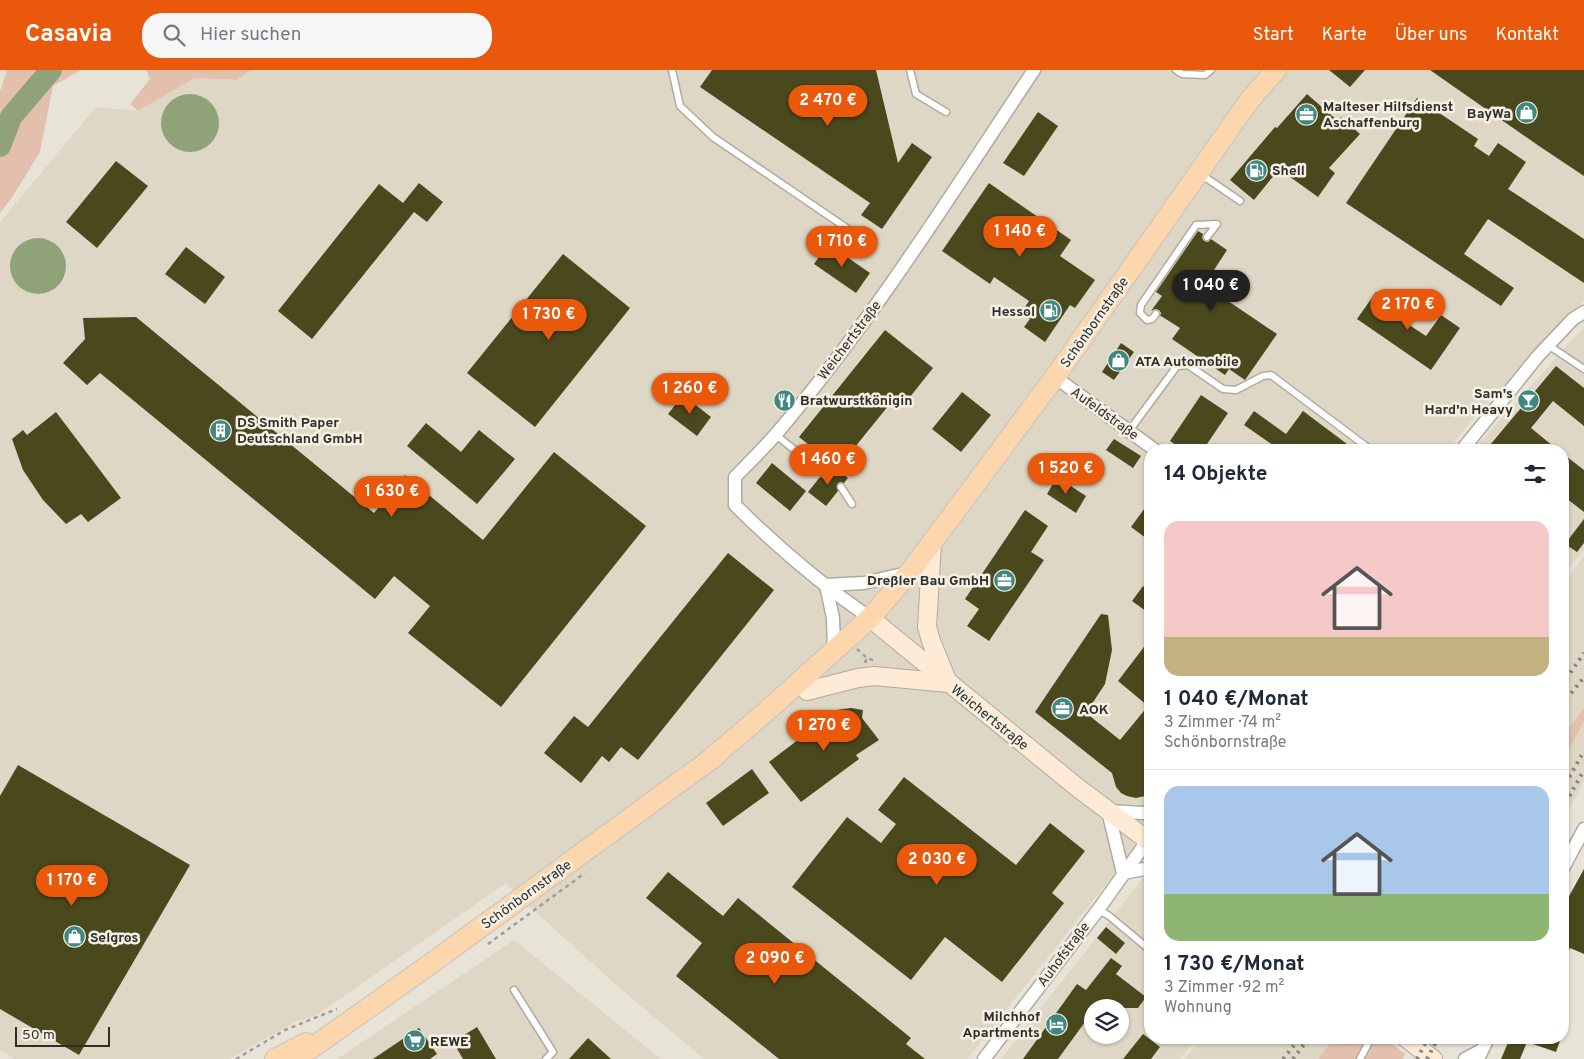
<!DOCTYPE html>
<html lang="de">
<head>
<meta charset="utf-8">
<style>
  :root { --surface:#fff; --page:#f6f6f7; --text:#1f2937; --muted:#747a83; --line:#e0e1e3; --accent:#ea580c }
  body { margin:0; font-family:Overpass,sans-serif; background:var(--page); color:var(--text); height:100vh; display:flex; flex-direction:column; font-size:19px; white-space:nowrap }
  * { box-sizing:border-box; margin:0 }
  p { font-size:16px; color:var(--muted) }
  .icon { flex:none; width:28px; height:28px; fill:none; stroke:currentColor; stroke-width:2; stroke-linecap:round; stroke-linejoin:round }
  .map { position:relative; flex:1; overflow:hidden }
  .side { position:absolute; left:1144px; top:374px; width:425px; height:600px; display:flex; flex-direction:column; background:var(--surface); border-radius:20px; box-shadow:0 1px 4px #0004 }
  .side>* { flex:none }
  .buttons { position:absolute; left:1084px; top:929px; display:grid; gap:10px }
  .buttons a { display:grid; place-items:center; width:45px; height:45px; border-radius:50%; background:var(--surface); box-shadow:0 1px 4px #0004; font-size:25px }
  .scale { position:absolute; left:15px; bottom:12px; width:95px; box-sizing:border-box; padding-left:5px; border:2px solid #302e2a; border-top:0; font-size:14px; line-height:18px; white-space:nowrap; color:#302e2a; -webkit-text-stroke:4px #f5f0e4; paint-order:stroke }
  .price { position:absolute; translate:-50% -42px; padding:0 11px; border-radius:18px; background:var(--accent); color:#fff; font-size:16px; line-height:32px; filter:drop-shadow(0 1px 2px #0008) }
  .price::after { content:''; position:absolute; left:50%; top:30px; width:15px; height:11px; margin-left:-8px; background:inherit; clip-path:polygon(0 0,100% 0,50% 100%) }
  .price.current { background:#222; color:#fff }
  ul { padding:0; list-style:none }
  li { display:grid; align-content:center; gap:10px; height:265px; padding:0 20px }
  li+li { border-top:1px solid var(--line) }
  li span { display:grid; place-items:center; height:155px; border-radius:15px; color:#555 }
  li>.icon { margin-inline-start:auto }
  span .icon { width:90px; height:90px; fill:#fffc; stroke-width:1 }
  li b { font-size:21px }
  h2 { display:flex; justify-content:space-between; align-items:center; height:60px; padding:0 20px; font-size:21px }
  header { display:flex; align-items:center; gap:30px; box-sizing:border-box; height:70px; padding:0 25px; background:var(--accent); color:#fff }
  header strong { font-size:24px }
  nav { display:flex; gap:28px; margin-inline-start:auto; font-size:18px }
  .search { width:350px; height:45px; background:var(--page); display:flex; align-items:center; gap:12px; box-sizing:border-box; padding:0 18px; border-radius:20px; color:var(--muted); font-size:19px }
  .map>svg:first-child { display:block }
  .built { fill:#dfd7c5; fill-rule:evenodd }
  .green { fill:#e3c0ae }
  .water { fill:#8fa278 }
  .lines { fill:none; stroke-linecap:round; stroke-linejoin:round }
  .river { stroke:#8fa278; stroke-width:22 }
  .building { fill:#4a491e }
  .lane-casing { stroke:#afaba0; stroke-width:9 }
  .street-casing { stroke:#afaba0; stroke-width:15 }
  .secondary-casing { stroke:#afaba0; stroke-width:20 }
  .primary-casing { stroke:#c5c4c3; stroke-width:22 }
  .path { stroke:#a19d94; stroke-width:2.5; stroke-dasharray:4 4; stroke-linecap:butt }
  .lane { stroke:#fff; stroke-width:6 }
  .street { stroke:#fff; stroke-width:12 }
  .secondary { stroke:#feead5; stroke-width:18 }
  .primary { stroke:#fcd6ac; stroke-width:20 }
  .rail { stroke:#89857e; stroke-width:4; stroke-dasharray:2.5 5; stroke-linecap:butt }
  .labels { text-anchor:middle; stroke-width:5; stroke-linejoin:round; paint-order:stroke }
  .poi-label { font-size:14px; font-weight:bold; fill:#302e2a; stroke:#f5f0e4; text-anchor:start }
  .street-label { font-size:14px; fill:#302e2a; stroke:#f5f0e4 }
</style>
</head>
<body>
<header>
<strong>Casavia</strong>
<div class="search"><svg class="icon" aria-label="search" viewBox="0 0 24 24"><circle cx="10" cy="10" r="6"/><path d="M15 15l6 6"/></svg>Hier suchen</div>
<nav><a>Start</a><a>Karte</a><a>Über uns</a><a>Kontakt</a></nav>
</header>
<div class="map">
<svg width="1584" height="989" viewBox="0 0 1584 989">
  <rect width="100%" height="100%" fill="#e8e3d7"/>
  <g class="built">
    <polygon points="251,0 1584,0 1584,231 1471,351 1448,380 1150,380 1150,759 967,989 704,989 614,913 517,825 506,813 317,945 297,951 229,989 14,989 0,980 0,152 96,37 138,41 195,8 237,10"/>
    <polygon points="1584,257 1584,480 1563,505 1562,380 1473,380"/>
    <polygon points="1584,486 1584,638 1563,667 1563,513"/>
    <polygon points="1584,651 1584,710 1563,752 1563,692"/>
    <path d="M1150 799V968H1197L1180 989H1001ZM1092 938H1120V965H1092Z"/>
    <polygon points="514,870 661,989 337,989"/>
    <polygon points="1202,968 1334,968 1318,989 1184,989"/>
  </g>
  <g class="green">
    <polygon points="7,0 81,0 53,16 40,82 13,126 0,143 0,21"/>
    <polygon points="146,0 251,0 237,10 195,8 138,41 130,34 150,9"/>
    <polygon points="1584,638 1584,651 1563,692 1563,667"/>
    <polygon points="1334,968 1385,968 1405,984 1403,989 1318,989"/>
  </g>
  <g class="water">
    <circle cx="190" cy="53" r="29"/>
    <circle cx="38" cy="196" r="28"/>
  </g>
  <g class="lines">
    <polyline class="river" points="0,76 11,47 51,0"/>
  </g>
  <g class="building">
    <polygon points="712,0 876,0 898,93 912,73 932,87 882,159 861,145 870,133 700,17"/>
    <polygon points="1329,0 1365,0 1350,17"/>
    <polygon points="1430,0 1584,0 1584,106 1539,76"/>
    <polygon points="1307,24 1338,51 1341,47 1360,64 1329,98 1335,103 1318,127 1279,99 1254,130 1230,110 1275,57 1277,58"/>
    <polygon points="1417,28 1478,69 1474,76 1489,86 1498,73 1526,92 1508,119 1584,169 1584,213 1488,149 1464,184 1514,218 1501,236 1346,133"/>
    <polygon points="1038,42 1058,56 1024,106 1003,93"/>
    <polygon points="116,91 148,116 97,178 66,152"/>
    <polygon points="419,113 443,132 427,152 414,142 312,269 278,241 379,114 403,133"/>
    <polygon points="989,113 1071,170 1060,186 1095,210 1075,238 1070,235 1045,272 1024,257 1030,249 1021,243 1029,231 994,207 990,214 942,181"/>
    <polygon points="1198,161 1203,164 1202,168 1204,171 1208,172 1211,169 1227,180 1214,200 1238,216 1228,231 1277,264 1245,310 1229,299 1225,305 1172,269 1180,258 1161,246 1160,247 1161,243 1159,240 1155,239 1151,241 1162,226 1156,222"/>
    <polygon points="828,174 870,203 856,223 814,194"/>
    <polygon points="186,177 225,207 205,234 165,204"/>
    <polygon points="563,184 630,238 535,357 467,303"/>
    <polygon points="1376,222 1405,242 1400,249 1426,266 1441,245 1460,258 1431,300 1357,249"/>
    <polygon points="136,247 374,443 405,405 483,470 554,382 646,456 501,637 408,563 430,536 394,506 375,529 100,303 87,315 63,293 85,269 83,248"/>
    <polygon points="885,260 933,298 902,337 893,330 838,398 799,367"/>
    <polygon points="1121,273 1134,282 1114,310 1102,302"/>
    <polygon points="1556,296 1584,318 1584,356 1553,331 1531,358 1558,380 1496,380 1490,375"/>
    <polygon points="962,322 991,345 961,382 932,359"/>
    <polygon points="683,325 711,347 697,366 668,344"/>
    <polygon points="1201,325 1228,343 1203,380 1183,380 1170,371"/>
    <polygon points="1254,341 1286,364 1303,341 1355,380 1280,380 1244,355"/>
    <polygon points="56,342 121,428 88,452 81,444 66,454 43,430 23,400 12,369 23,360 27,365"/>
    <polygon points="426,353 461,382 479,360 515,389 477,434 407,376"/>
    <polygon points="1114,369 1141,386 1133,398 1106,380"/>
    <polygon points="1562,383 1584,400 1584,442 1562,425"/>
    <polygon points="772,393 806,421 790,441 756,413"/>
    <polygon points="830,394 848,408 844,413 840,412 837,414 838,421 826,436 808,422 820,407 823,408 827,406 828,403 826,399"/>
    <polygon points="1057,407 1086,426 1076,443 1047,424"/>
    <polygon points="1150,431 1150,471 1131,457"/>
    <polygon points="1025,440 1048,456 1031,482 1044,490 989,571 967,556 979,539 965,529"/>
    <polygon points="1584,449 1584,473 1577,482 1565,474"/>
    <polygon points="728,483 774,520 638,690 621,677 609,692 602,686 581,713 544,683 574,646 588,657"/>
    <polygon points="1143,516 1150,522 1150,544 1132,531"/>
    <polygon points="1101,544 1108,545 1112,580 1105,614 1086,643 1120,670 1148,636 1118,611 1150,569 1150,722 1145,726 1136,728 1127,726 1121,723 1116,717 1112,703 1035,642"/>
    <polygon points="851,638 863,640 862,648 879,670 856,685 859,689 801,732 769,692 837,640"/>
    <polygon points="18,695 190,795 79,985 0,939 0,726"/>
    <polygon points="752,699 769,723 723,756 706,733"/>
    <polygon points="904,707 1016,795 1050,753 1085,781 1052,823 1064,833 1002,912 945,867 911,910 792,817 847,747 881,773 896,754 878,740"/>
    <polygon points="1584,799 1584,884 1570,878 1562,896 1562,839"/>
    <polygon points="668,802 723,846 738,828 911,968 906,974 925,989 779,989 676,906 702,873 646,828"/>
    <polygon points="1106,857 1125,873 1116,884 1097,868"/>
    <polygon points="1111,888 1122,896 1116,904 1146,927 1138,938 1092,938 1092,957 1085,952 1058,989 1023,989 1077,914 1086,920"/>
    <polygon points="477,957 496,989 463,989 453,972"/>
    <polygon points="419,958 437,984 430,989 373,989"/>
    <polygon points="1143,964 1160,977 1151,989 1123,989"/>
    <polygon points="588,968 611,989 569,989"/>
    <polygon points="1510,968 1561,968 1556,982 1527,972 1520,989 1501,989"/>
  </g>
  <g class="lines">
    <defs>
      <g id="lane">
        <polyline points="672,0 680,36 713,67 848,159"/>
        <polyline points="910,0 916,24 946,42"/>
        <polyline points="1176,0 1182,4 1205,5 1211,0"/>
        <polyline points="1202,105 1240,131"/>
        <polyline points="1156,244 1152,249 1147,250 1140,243 1141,235 1196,155 1217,154 1207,167"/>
        <polyline points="1548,275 1584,299"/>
        <polyline points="1129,361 1177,296 1188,295 1223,319 1236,320 1263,306 1271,305 1371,380"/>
        <polyline points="776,365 823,403"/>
        <polyline points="841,417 852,434"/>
        <polyline points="1098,840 1108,845 1150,880"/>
        <polyline points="514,920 553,982 546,989"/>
        <polyline points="1360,989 1371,968"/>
      </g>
      <g id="street">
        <polyline points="1055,307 1155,380"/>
        <polyline points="1462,380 1538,286 1573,249 1584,242"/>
        <polyline points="826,515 864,513 907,503"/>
        <polyline points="826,515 833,548 834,580"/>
        <path d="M870 548C822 515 776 476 735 435V407C749 393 764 378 777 363 873 250 952 123 1034 0"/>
        <polyline points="1562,800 1584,759"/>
        <polyline points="1123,803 1108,741 1143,743 1150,741"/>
        <polyline points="1123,803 1150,798"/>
        <polyline points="984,989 1098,840 1150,767"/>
        <polyline points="1465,989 1482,980"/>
        <polyline points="1478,989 1488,968"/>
      </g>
      <g id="secondary">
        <polyline points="932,474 927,557 931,571 946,608"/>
        <polyline points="870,548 1078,718 1150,772"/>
        <polyline points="807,621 858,608 874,606 949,613"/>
        <polyline points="1406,968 1433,989"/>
      </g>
      <g id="primary">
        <polyline points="707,692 769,639 870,548 909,503 1055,307 1249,31 1276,0"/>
        <polyline points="275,989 306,973"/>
        <polyline points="296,989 429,895 718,684"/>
      </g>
    </defs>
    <use href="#lane" class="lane-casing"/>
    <use href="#street" class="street-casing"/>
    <use href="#secondary" class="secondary-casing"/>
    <use href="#primary" class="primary-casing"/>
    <g class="path">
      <polyline points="857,579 867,588"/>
      <polyline points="865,593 867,588 876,591"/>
      <polyline points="488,874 585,803"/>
      <polyline points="236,989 285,960 337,939"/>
    </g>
    <use href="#lane" class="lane"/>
    <use href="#street" class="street"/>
    <use href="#secondary" class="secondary"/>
    <use href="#primary" class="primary"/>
    <g class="rail">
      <polyline points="1562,615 1584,583"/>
      <polyline points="1562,635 1584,607"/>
      <polyline points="1562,720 1584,681"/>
      <polyline points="1562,739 1584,700"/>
      <polyline points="1283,989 1300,968"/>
      <polyline points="1293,989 1309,968"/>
      <polyline points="1417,989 1428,968"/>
      <polyline points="1427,989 1438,968"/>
    </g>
  </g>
  <defs>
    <symbol id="shop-disc" viewBox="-11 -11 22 22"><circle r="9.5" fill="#40877f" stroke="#f5f0e4"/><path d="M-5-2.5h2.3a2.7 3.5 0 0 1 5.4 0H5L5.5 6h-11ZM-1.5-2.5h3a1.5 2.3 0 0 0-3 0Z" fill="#fff"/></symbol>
    <symbol id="office-disc" viewBox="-11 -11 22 22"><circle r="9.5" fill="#40877f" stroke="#f5f0e4"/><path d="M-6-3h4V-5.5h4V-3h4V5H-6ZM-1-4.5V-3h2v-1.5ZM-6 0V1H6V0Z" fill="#fff"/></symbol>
    <symbol id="fuel-disc" viewBox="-11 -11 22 22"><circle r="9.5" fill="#40877f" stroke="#f5f0e4"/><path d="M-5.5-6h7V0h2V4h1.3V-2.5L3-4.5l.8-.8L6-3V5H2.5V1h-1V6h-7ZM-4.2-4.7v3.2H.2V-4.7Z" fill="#fff"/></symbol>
    <symbol id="restaurant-disc" viewBox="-11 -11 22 22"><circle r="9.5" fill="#40877f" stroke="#f5f0e4"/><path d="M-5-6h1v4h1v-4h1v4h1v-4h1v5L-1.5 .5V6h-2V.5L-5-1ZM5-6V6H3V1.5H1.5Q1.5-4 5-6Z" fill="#fff"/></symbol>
    <symbol id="bar-disc" viewBox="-11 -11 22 22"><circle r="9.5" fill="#40877f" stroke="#f5f0e4"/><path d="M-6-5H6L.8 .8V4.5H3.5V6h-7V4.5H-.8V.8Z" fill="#fff"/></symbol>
    <symbol id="building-disc" viewBox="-11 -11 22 22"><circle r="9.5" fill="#40877f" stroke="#f5f0e4"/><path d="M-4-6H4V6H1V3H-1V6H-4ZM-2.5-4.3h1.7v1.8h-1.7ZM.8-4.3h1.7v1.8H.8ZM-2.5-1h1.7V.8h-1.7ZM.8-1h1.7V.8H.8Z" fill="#fff"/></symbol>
    <symbol id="hotel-disc" viewBox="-11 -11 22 22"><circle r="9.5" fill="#40877f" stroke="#f5f0e4"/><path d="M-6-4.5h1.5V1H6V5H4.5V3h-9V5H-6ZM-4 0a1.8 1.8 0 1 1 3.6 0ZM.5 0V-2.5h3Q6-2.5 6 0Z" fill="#fff"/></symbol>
    <symbol id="supermarket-disc" viewBox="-11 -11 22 22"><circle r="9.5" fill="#40877f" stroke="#f5f0e4"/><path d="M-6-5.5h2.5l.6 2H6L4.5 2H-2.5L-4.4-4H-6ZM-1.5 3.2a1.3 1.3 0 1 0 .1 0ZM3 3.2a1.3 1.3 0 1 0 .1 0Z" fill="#fff"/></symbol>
  </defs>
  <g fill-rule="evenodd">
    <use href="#shop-disc" x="1514" y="30" width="25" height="25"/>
    <use href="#office-disc" x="1294" y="32" width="25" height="25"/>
    <use href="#fuel-disc" x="1244" y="88" width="25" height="25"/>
    <use href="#fuel-disc" x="1038" y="228" width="25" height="25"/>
    <use href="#shop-disc" x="1106" y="278" width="25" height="25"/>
    <use href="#restaurant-disc" x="772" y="318" width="25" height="25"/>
    <use href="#bar-disc" x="1516" y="318" width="25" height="25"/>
    <use href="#building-disc" x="208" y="348" width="25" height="25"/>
    <use href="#office-disc" x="992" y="498" width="25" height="25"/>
    <use href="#office-disc" x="1050" y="626" width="25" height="25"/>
    <use href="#shop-disc" x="62" y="854" width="25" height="25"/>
    <use href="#hotel-disc" x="1044" y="942" width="25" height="25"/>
    <use href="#supermarket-disc" x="402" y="958" width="25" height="25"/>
  </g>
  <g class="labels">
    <g class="poi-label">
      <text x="1323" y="41">Malteser Hilfsdienst<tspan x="1323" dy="16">Aschaffenburg</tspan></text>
      <text x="1511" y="48" text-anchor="end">BayWa</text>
      <text x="1272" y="105">Shell</text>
      <text x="1035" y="246" text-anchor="end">Hessol</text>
      <text x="1135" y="296">ATA Automobile</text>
      <text x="1513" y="328" text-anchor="end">Sam's<tspan x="1513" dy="16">Hard'n Heavy</tspan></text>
      <text x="800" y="335">Bratwurstkönigin</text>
      <text x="237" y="357">DS Smith Paper<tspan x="237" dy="16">Deutschland GmbH</tspan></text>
      <text x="989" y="515" text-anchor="end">Dreßler Bau GmbH</text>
      <text x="1079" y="644">AOK</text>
      <text x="90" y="872">Selgros</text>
      <text x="1040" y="951" text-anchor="end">Milchhof<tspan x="1040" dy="16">Apartments</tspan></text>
      <text x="430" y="976">REWE</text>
    </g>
    <g class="street-label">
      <text transform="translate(1094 252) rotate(-55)" y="5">Schönbornstraße</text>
      <text transform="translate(849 270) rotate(-53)" y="5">Weichertstraße</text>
      <text transform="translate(1105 343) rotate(36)" y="5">Aufeldstraße</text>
      <text transform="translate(990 647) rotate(39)" y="5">Weichertstraße</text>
      <text transform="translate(526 824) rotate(-36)" y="5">Schönbornstraße</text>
      <text transform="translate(1063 884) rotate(-53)" y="5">Auhofstraße</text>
    </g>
  </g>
</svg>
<div class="buttons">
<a><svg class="icon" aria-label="layers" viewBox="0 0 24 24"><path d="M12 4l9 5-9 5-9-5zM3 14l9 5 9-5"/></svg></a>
</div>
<div class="scale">50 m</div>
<b class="price" style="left:828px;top:57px">2 470 €</b>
<b class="price" style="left:1020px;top:188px">1 140 €</b>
<b class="price" style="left:842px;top:198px">1 710 €</b>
<b class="price current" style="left:1211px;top:242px">1 040 €</b>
<b class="price" style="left:1408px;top:261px">2 170 €</b>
<b class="price" style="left:549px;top:271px">1 730 €</b>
<b class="price" style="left:690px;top:345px">1 260 €</b>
<b class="price" style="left:828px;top:416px">1 460 €</b>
<b class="price" style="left:1066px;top:425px">1 520 €</b>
<b class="price" style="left:392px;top:448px">1 630 €</b>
<b class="price" style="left:824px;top:682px">1 270 €</b>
<b class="price" style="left:937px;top:816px">2 030 €</b>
<b class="price" style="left:72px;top:837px">1 170 €</b>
<b class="price" style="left:775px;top:915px">2 090 €</b>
<section class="side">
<h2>14 Objekte<svg class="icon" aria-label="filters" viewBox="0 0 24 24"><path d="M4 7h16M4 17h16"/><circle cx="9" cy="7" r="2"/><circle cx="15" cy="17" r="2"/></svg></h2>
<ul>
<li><span style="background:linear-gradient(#f6c9c9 75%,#c2b280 0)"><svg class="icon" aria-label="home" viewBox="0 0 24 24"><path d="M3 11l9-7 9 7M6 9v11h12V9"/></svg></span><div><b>1 040 €/Monat</b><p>3 Zimmer · 74 m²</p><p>Schönbornstraße</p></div></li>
<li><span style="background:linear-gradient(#a9c7e8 70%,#8fb573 0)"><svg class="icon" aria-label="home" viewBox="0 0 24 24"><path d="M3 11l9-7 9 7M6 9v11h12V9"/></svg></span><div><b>1 730 €/Monat</b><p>3 Zimmer · 92 m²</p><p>Wohnung</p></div></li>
</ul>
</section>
</div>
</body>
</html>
